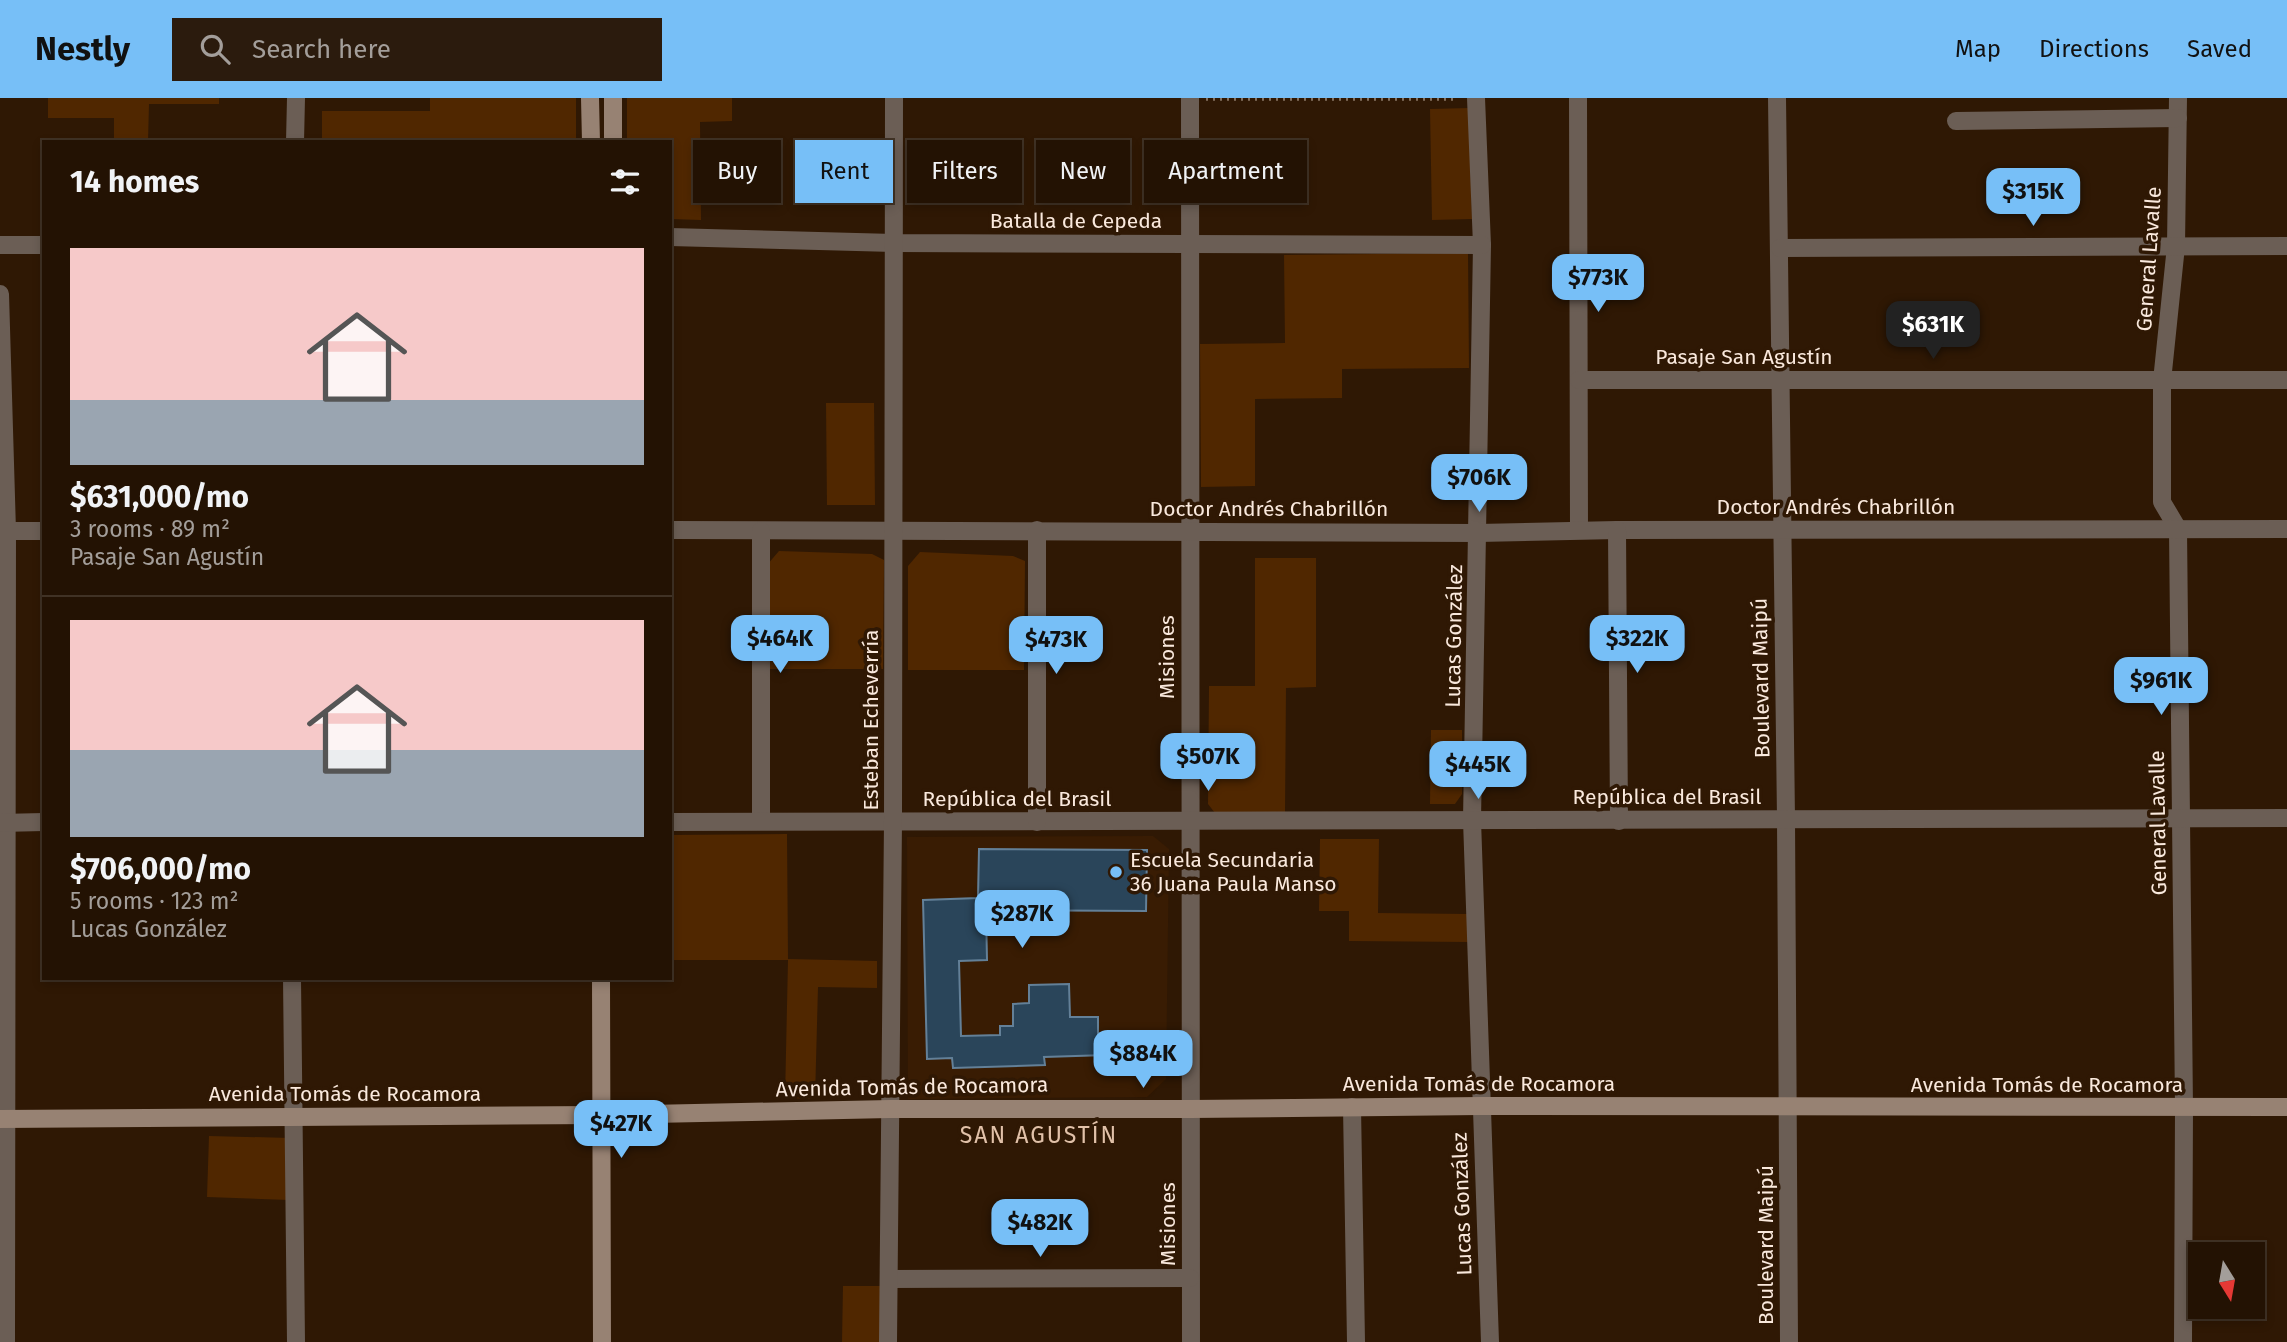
<!DOCTYPE html>
<html lang="en">
<head>
<meta charset="utf-8">
<style>
  :root { --surface:#231203; --page:#2b1b0d; --text:#f1f3f6; --muted:#a39e9a; --line:#403225; --accent:#77bff7 }
  body { margin:0; font-family:"Fira Sans",sans-serif; background:var(--page); color:var(--text); height:100vh; display:flex; flex-direction:column; font-size:26px; white-space:nowrap }
  * { box-sizing:border-box; margin:0 }
  p { font-size:23px; color:var(--muted) }
  .icon { flex:none; width:38px; height:38px; fill:none; stroke:currentColor; stroke-width:2; stroke-linecap:round; stroke-linejoin:round }
  .map { position:relative; flex:1; overflow:hidden }
  .sheet { position:absolute; left:42px; top:42px; width:630px; height:840px; display:flex; flex-direction:column; background:var(--surface); border-radius:0px; box-shadow:0 4px 10px #0003,0 0 0 2px var(--line) }
  .sheet>* { flex:none }
  .guide { position:absolute; left:693px; top:42px; width:665px; height:63px; display:flex; gap:14px }
  .needle { width:46px; rotate:169deg }
  .fabs { position:absolute; left:2188px; top:1144px; display:grid; gap:14px }
  .fabs a { display:grid; place-items:center; width:77px; height:77px; border-radius:0px; background:var(--surface); box-shadow:0 4px 10px #0003,0 0 0 2px var(--line); font-size:35px }
  .price { position:absolute; translate:-50% -60px; padding:0 16px; border-radius:14px; background:var(--accent); color:#111; font-size:23px; line-height:46px; filter:drop-shadow(0 2px 4px #0008) }
  .price::after { content:''; position:absolute; left:50%; top:42px; width:21px; height:16px; margin-left:-10px; background:inherit; clip-path:polygon(0 0,100% 0,50% 100%) }
  .price.active { background:#222; color:#fff }
  ul { padding:0; list-style:none }
  li { display:grid; align-content:center; gap:14px; height:371px; padding:0 28px }
  li+li { border-top:2px solid var(--line) }
  li span { display:grid; place-items:center; height:217px; border-radius:0px; color:#555 }
  li>.icon { margin-inline-start:auto }
  span .icon { width:126px; height:126px; fill:#fffc; stroke-width:1 }
  li b { font-size:30px }
  h2 { display:flex; justify-content:space-between; align-items:center; height:84px; padding:0 28px; font-size:30px }
  .pill { padding:0 24px; border-radius:0px; background:var(--surface); box-shadow:0 4px 10px #0003,0 0 0 2px var(--line); font-size:24px; line-height:63px }
  .pill.active { background:var(--accent); color:#111 }
  header { display:flex; align-items:center; gap:42px; box-sizing:border-box; height:98px; padding:0 35px; background:var(--accent); color:#111 }
  header strong { font-size:33px }
  nav { display:flex; gap:38px; margin-inline-start:auto; font-size:24px }
  .search { width:490px; height:63px; background:var(--page); display:flex; align-items:center; gap:18px; box-sizing:border-box; padding:0 24px; border-radius:0px; color:var(--muted); font-size:26px }
  .map>svg:first-child { display:block }
  .built { fill:#391c03 }
  .green { fill:#502700 }
  .building { fill:#2a455a; stroke:#638098; stroke-width:2 }
  .lines { fill:none; stroke-linecap:round; stroke-linejoin:round }
  .path { stroke:#857160; stroke-width:3.5; stroke-dasharray:2 5; stroke-linecap:butt }
  .street { stroke:#6b5e55; stroke-width:18 }
  .secondary { stroke:#978273; stroke-width:18 }
  .poi-dot { fill:#77bff7; stroke:#2f1804; stroke-width:2.5 }
  .labels { text-anchor:middle; stroke-width:7; stroke-linejoin:round; paint-order:stroke }
  .street-label { font-size:21px; fill:#fae9dd; stroke:#2f1804 }
  .poi-label { font-size:21px; fill:#fae9dd; stroke:#2f1804; text-anchor:start }
  .neighbourhood-label { font-size:23px; letter-spacing:2px; fill:#e1c1a9; stroke:#2f1804 }
</style>
</head>
<body>
<header>
<strong>Nestly</strong>
<div class="search"><svg class="icon" aria-label="search" viewBox="0 0 24 24"><circle cx="10" cy="10" r="6"/><path d="M15 15l6 6"/></svg>Search here</div>
<nav><a>Map</a><a>Directions</a><a>Saved</a></nav>
</header>
<div class="map">
<svg width="2287" height="1244" viewBox="0 0 2287 1244">
  <rect width="100%" height="100%" fill="#2f1804"/>
  <polygon class="built" points="1153,738 1169,751 1166,981 1147,999 908,1001 907,739"/>
  <g class="green">
    <polygon points="48,0 219,0 219,6 149,6 148,44 114,44 114,20 48,20"/>
    <polygon points="430,0 576,0 576,44 322,44 322,13 430,13"/>
    <polygon points="627,0 732,0 732,23 700,24 701,122 670,121 670,44 627,44"/>
    <polygon points="1469,10 1472,121 1432,122 1430,11"/>
    <polygon points="1468,155 1469,270 1342,271 1342,300 1255,301 1255,388 1201,389 1200,246 1285,245 1284,157"/>
    <polygon points="826,305 874,305 875,407 827,407"/>
    <polygon points="779,453 872,456 884,462 883,571 767,571 767,467"/>
    <polygon points="920,454 1013,458 1025,463 1024,572 908,572 908,468"/>
    <polygon points="1255,460 1316,460 1316,589 1286,590 1285,715 1215,715 1208,706 1209,588 1255,588"/>
    <polygon points="1431,632 1462,632 1462,696 1455,706 1430,706"/>
    <polygon points="787,736 788,861 877,863 877,890 818,889 815,1001 785,1000 788,862 670,862 670,737"/>
    <polygon points="1320,741 1379,741 1378,815 1468,816 1468,844 1349,843 1349,813 1319,813"/>
    <polygon points="209,1038 291,1040 289,1102 207,1099"/>
    <polygon points="843,1188 880,1188 880,1244 842,1244"/>
  </g>
  <polygon class="building" points="979,751 1147,752 1146,813 986,812 987,862 959,863 961,938 1000,937 1000,928 1013,928 1013,906 1029,905 1029,887 1069,886 1070,919 1098,919 1098,936 1106,935 1107,957 1044,959 1045,967 953,970 952,960 927,961 923,802 978,800"/>
  <g class="lines">
    <polyline class="path" points="1206,1 1457,1"/>
    <g class="street">
      <polyline points="1190,0 1191,1244"/>
      <polyline points="1476,0 1482,147 1472,722 1490,1244"/>
      <polyline points="1578,0 1579,432"/>
      <polyline points="1777,0 1786,721 1789,1244"/>
      <polyline points="2178,0 2176,148 2162,283 2162,404 2178,431 2184,1010 2183,1244"/>
      <polyline points="1956,23 2178,20"/>
      <polyline points="295,44 296,0"/>
      <polyline points="670,139 894,145 1482,147"/>
      <polyline points="0,147 44,147"/>
      <polyline points="1780,150 2287,148"/>
      <polyline points="0,196 7,433 6,1244"/>
      <polyline points="1579,282 2287,282"/>
      <polyline points="670,432 1478,435 1617,432 2287,431"/>
      <polyline points="1617,432 1619,723"/>
      <polyline points="0,433 44,433"/>
      <polyline points="761,722 761,433"/>
      <polyline points="670,724 2287,720"/>
      <polyline points="1037,724 1037,432"/>
      <polyline points="0,725 44,724"/>
      <polyline points="292,880 296,1244"/>
      <polyline points="1352,1009 1356,1244"/>
      <polyline points="889,1181 1190,1180"/>
      <polyline points="888,1244 893,723 894,0"/>
    </g>
    <g class="secondary">
      <polyline points="590,0 591,44"/>
      <polyline points="613,0 613,44"/>
      <polyline points="601,880 602,1244"/>
      <polyline points="0,1021 602,1017 890,1011 1190,1011 1481,1008 2287,1009"/>
    </g>
  </g>
  <circle class="poi-dot" cx="1116" cy="774" r="7"/>
  <g class="labels">
    <g class="street-label">
      <text x="1076" y="130">Batalla de Cepeda</text>
      <text transform="translate(2149 161) rotate(-86)" y="7">General Lavalle</text>
      <text x="1744" y="266">Pasaje San Agustín</text>
      <text x="1836" y="416">Doctor Andrés Chabrillón</text>
      <text x="1269" y="418">Doctor Andrés Chabrillón</text>
      <text transform="translate(1454 538) rotate(-89)" y="7">Lucas González</text>
      <text transform="translate(1167 559) rotate(-90)" y="7">Misiones</text>
      <text transform="translate(1761 580) rotate(-91)" y="7">Boulevard Maipú</text>
      <text transform="translate(871 622) rotate(-90)" y="7">Esteban Echeverría</text>
      <text x="1667" y="706">República del Brasil</text>
      <text x="1017" y="708">República del Brasil</text>
      <text transform="translate(2158 725) rotate(-91)" y="7">General Lavalle</text>
      <text x="1479" y="993">Avenida Tomás de Rocamora</text>
      <text x="2047" y="994">Avenida Tomás de Rocamora</text>
      <text transform="translate(912 989) rotate(-1)" y="7">Avenida Tomás de Rocamora</text>
      <text x="345" y="1003">Avenida Tomás de Rocamora</text>
      <text transform="translate(1462 1106) rotate(-92)" y="7">Lucas González</text>
      <text transform="translate(1168 1126) rotate(-90)" y="7">Misiones</text>
      <text transform="translate(1766 1147) rotate(-90)" y="7">Boulevard Maipú</text>
    </g>
    <g class="poi-label">
      <text x="1130" y="769">Escuela Secundaria<tspan x="1130" dy="24">36 Juana Paula Manso</tspan></text>
    </g>
    <g class="neighbourhood-label">
      <text x="1039" y="1045">SAN AGUSTÍN</text>
    </g>
  </g>
</svg>
<div class="fabs">
<a><svg class="needle" viewBox="-14 -14 28 28"><path d="M0-13l5 13h-10z" fill="#e53935"/><path d="M0 13l5-13h-10z" fill="#a39e9a"/></svg></a>
</div>
<b class="price" style="left:2033px;top:130px">$315K</b>
<b class="price" style="left:1598px;top:216px">$773K</b>
<b class="price active" style="left:1933px;top:263px">$631K</b>
<b class="price" style="left:1479px;top:416px">$706K</b>
<b class="price" style="left:780px;top:577px">$464K</b>
<b class="price" style="left:1637px;top:577px">$322K</b>
<b class="price" style="left:1056px;top:578px">$473K</b>
<b class="price" style="left:2161px;top:619px">$961K</b>
<b class="price" style="left:1208px;top:695px">$507K</b>
<b class="price" style="left:1478px;top:703px">$445K</b>
<b class="price" style="left:1022px;top:852px">$287K</b>
<b class="price" style="left:1143px;top:992px">$884K</b>
<b class="price" style="left:621px;top:1062px">$427K</b>
<b class="price" style="left:1040px;top:1161px">$482K</b>
<div class="guide">
<a class="pill">Buy</a>
<a class="pill active">Rent</a>
<a class="pill">Filters</a>
<a class="pill">New</a>
<a class="pill">Apartment</a>
</div>
<section class="sheet">
<h2>14 homes<svg class="icon" aria-label="filters" viewBox="0 0 24 24"><path d="M4 7h16M4 17h16"/><circle cx="9" cy="7" r="2"/><circle cx="15" cy="17" r="2"/></svg></h2>
<ul>
<li><span style="background:linear-gradient(#f6c9c9 70%,#9aa5b1 0)"><svg class="icon" aria-label="home" viewBox="0 0 24 24"><path d="M3 11l9-7 9 7M6 9v11h12V9"/></svg></span><div><b>$631,000/mo</b><p>3 rooms · 89 m²</p><p>Pasaje San Agustín</p></div></li>
<li><span style="background:linear-gradient(#f6c9c9 60%,#9aa5b1 0)"><svg class="icon" aria-label="home" viewBox="0 0 24 24"><path d="M3 11l9-7 9 7M6 9v11h12V9"/></svg></span><div><b>$706,000/mo</b><p>5 rooms · 123 m²</p><p>Lucas González</p></div></li>
</ul>
</section>
</div>
</body>
</html>
